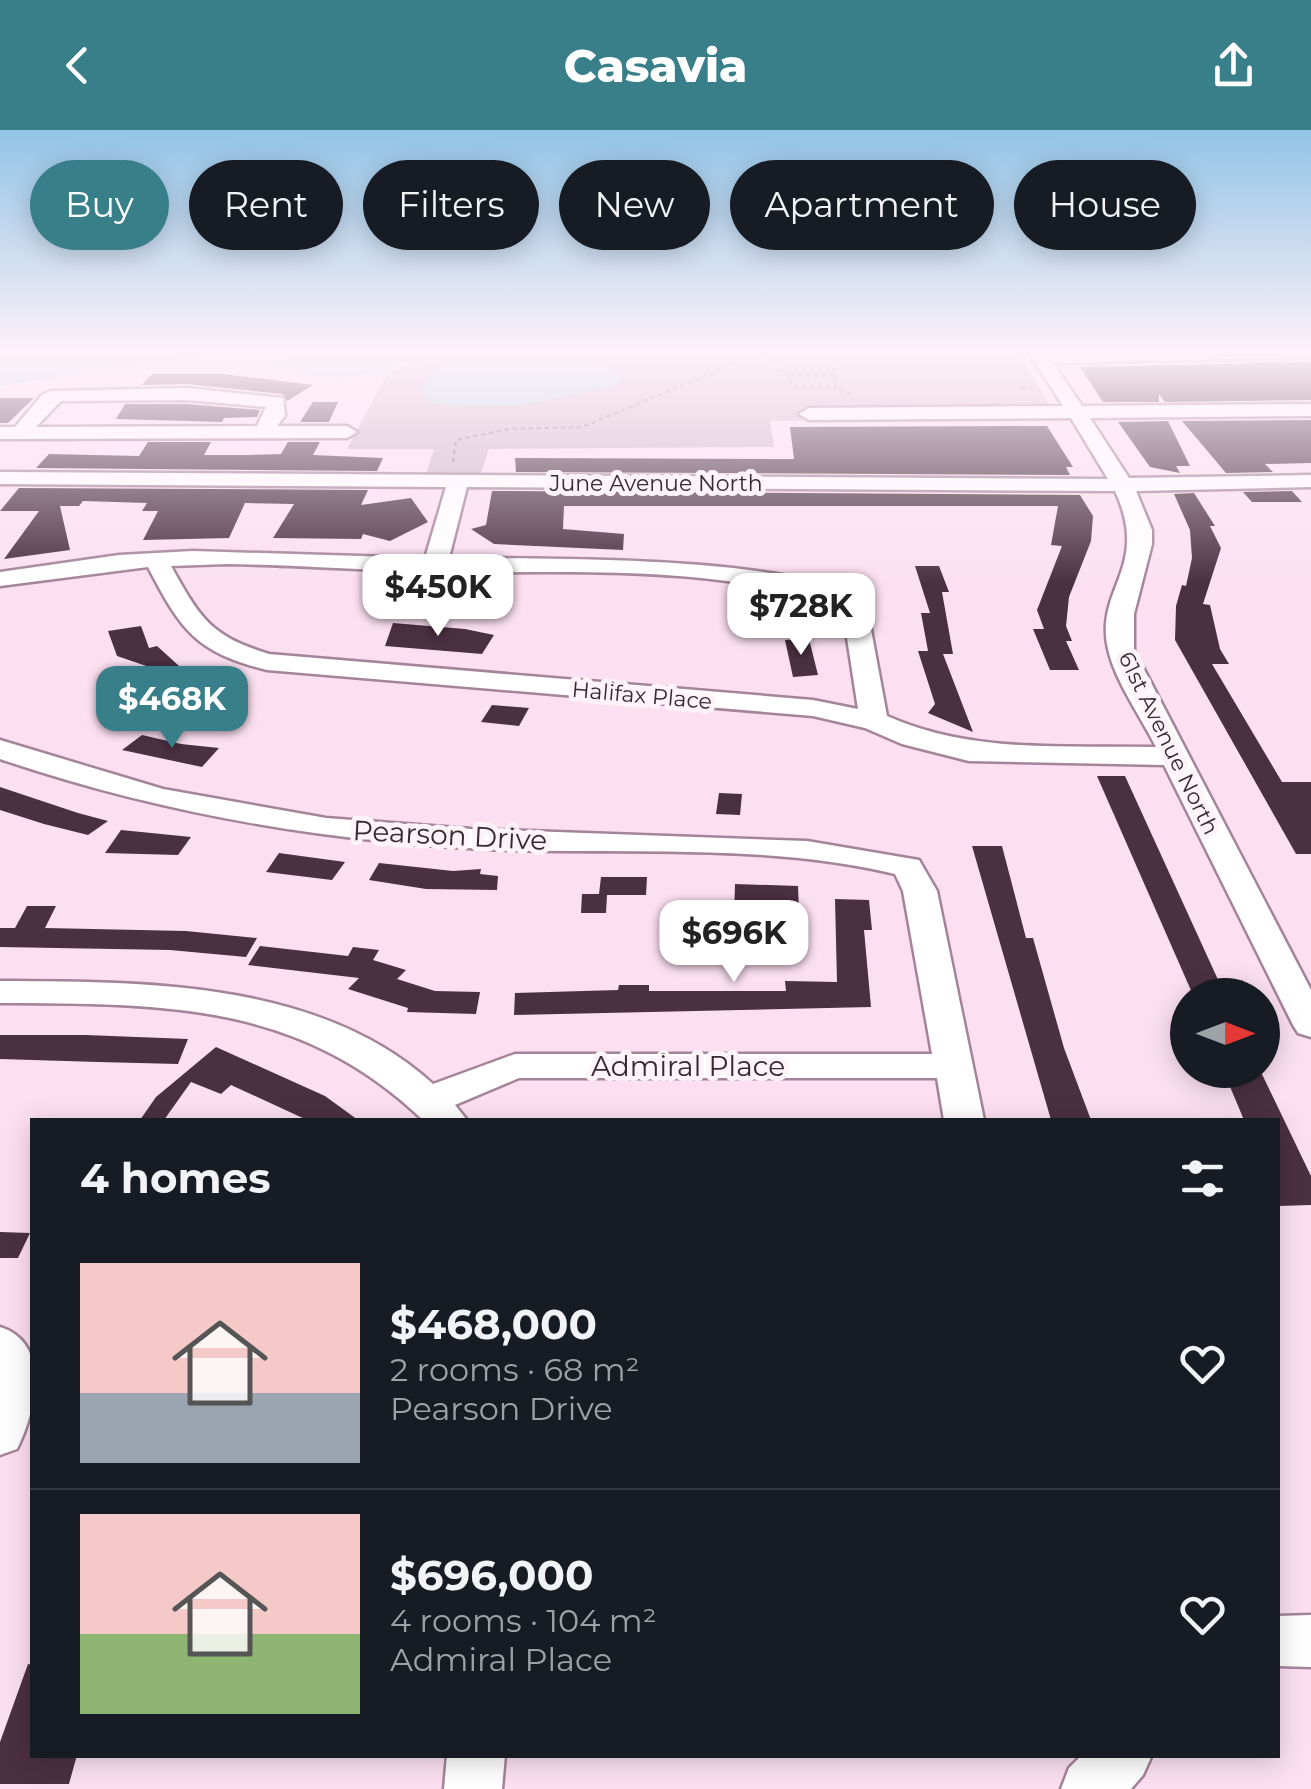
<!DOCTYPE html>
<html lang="en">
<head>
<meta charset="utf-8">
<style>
  :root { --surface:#171b24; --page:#20242c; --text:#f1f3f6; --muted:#9ea1a6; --line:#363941; --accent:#397f8a }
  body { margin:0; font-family:Montserrat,sans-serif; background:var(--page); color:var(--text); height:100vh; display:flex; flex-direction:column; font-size:38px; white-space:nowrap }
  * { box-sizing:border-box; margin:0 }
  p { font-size:32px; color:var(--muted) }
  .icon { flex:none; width:55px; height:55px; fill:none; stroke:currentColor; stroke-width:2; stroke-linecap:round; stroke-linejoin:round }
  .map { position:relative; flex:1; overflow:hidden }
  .panel { position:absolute; left:30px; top:988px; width:1250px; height:640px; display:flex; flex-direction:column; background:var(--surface); border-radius:0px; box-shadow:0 5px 25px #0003 }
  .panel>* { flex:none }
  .hud { position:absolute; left:30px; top:30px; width:1252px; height:90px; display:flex; gap:20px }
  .needle { width:65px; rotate:90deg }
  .tools { position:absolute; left:1170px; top:848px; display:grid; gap:20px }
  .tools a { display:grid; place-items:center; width:110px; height:110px; border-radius:50%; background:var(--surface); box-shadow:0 5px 25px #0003; font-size:50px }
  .price { position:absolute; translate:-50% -85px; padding:0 22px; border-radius:20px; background:#fff; color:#222; font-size:32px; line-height:65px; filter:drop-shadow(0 2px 5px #0008) }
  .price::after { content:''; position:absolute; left:50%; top:60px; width:30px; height:22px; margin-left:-15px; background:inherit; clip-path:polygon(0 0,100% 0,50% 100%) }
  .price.on { background:var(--accent); color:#fff }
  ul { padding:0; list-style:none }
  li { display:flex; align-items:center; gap:30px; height:250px; padding:0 50px }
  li+li { border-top:2px solid var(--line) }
  li span { display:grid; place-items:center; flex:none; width:280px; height:200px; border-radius:0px; color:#555 }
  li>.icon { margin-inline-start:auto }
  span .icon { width:120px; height:120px; fill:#fffc; stroke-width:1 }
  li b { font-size:42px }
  h2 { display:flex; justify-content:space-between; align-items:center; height:120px; padding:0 50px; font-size:42px }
  .pill { padding:0 35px; border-radius:45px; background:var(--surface); box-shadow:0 5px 25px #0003; font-size:35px; line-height:90px }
  .pill.on { background:var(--accent); color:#fff }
  header { display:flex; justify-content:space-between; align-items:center; height:130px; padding:0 50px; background:var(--accent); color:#fff; font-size:45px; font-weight:800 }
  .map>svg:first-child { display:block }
  .green { fill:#ceb7c6 }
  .water { fill:#b2dbe2 }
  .building { fill:#4b3042 }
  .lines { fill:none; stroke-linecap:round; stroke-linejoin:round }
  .minor-casing { stroke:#a48499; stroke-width:5 }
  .path { stroke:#988390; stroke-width:2.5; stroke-dasharray:4 4; stroke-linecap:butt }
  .minor { fill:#fff; fill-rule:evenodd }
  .labels { text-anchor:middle; stroke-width:10; stroke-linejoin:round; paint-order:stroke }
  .far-street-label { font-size:22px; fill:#372a32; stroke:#fcf4f9 }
  .street-label { font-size:28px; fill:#372a32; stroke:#fcf4f9 }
</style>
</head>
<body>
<header><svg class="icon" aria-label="back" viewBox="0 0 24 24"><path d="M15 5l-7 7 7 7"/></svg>Casavia<svg class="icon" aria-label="share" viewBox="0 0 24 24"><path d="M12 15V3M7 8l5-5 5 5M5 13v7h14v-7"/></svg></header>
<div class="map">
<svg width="1311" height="1659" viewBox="0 0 1311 1659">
  <rect width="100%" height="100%" fill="#fce0f2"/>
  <polygon class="green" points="444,221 1018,221 1056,287 770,291 774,317 489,319 480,347 425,348 434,319 347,319 388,243"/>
  <g class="water">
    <polygon points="67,221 250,221 102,238 0,256 0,229"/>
    <path d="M340 221H445L446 228 397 234 388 243C346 247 308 252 269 232Z"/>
    <path d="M504 225C546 225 586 222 623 245L616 256 516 276 432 274 423 265 427 246 453 231Z"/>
  </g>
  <g class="building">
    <polygon points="1311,232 1311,270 1165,272 1159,264 1159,272 1103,272 1080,237"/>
    <polygon points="152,244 223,244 313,255 287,271 283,264 187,254 142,255"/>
    <polygon points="0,268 34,268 8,293 0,293"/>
    <polygon points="313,272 338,272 329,292 300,292"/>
    <polygon points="125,274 187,274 260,280 257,287 224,288 222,292 116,289"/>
    <polygon points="1311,290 1311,333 1265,334 1273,342 1226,343 1182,291"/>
    <polygon points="1168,291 1190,336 1176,336 1180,343 1150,337 1118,292"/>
    <polygon points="1047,296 1073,337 1066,337 1070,345 516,342 515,328 794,329 790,297"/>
    <polygon points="148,312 211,312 204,325 248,325 281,324 288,312 320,312 313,325 383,328 377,341 36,338 49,324 139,326"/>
    <polygon points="19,358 368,360 361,375 411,368 428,392 390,411 363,404 361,409 273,408 294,374 245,373 229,408 143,410 158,381 142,381 147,373 83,371 79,376 60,376 70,420 4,429 39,381 0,381"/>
    <polygon points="492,361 1080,365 1093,386 1091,411 1069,467 1066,496 1072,511 1066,511 1079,540 1050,540 1033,499 1044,499 1037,480 1062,416 1051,415 1058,376 564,376 563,399 624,404 623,420 494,414 471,399 486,395"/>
    <polygon points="1292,361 1302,372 1252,372 1243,362"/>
    <polygon points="1194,363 1215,396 1210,396 1221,418 1203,474 1210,475 1220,519 1229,534 1212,534 1282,652 1311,652 1311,724 1296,724 1175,510 1176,476 1182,455 1186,456 1192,428 1190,400 1174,364"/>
    <polygon points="915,436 939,436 949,462 942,462 953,524 943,524 973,602 928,583 935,574 918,521 928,521 921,483 930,483"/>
    <polygon points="393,493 465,499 494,505 482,524 385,516"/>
    <polygon points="141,496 149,518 157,516 199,554 117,526 108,501"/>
    <polygon points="809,509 818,545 793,547 785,510"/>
    <polygon points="492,575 529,578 519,596 481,592"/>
    <polygon points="142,605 181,614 219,618 202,637 122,620"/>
    <polygon points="1097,646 1125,646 1225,865 1193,865"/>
    <polygon points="0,657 78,683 108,691 88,705 44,694 0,680"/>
    <polygon points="719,663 742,664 740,685 716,684"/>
    <polygon points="121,700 191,707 178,725 105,723"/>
    <polygon points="972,716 1002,716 1026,808 1033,808 1064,918 1091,990 1051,990"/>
    <polygon points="279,723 345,732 332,750 266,742"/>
    <polygon points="379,733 453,741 481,739 480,744 498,746 497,760 426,759 369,750"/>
    <polygon points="601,747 647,747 646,765 607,765 606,783 581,783 582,764 599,764"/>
    <polygon points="735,754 798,756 799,783 734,786"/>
    <polygon points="835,769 869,770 872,800 864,800 871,877 514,885 515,863 618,860 619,855 649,855 649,861 786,861 785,851 837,852"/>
    <polygon points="27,776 56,776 45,798 186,801 257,808 246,827 170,820 0,817 0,798 15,798"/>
    <polygon points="260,816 348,826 353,817 379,820 373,830 406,840 397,849 435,861 480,862 476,884 407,882 408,878 348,859 359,848 248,835"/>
    <polygon points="0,905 86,905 188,909 178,934 98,932 0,929"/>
    <polygon points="216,917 325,966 358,990 307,990 231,955 221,964 191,952 164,990 140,990 156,967"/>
    <polygon points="1223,940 1260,940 1311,1046 1311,1075 1278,1076 1278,990 1244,990"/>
    <polygon points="0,1102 30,1103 18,1128 0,1128"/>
    <polygon points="28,1534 32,1535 32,1625 77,1625 69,1654 0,1654 0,1612"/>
  </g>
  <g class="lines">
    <defs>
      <g id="minor">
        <path d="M1028 221H1311V227L1053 233 1082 276 1311 274V286L1090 288 1129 348 1311 345V357L1136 361 1152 400V414L1134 484V520L1311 860V907L1298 903 1293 895 1164 635 969 631 902 614 865 598 813 586 267 540C195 522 181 500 148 437L0 456V442L119 425 193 421 425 428 446 357 0 354V342L1108 349 1071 288 809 290 799 284 809 278 1063 276ZM467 357 1115 361C1151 438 1094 458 1108 519 1115 551 1141 587 1156 617 1065 615 972 624 887 586L867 478C822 423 525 429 449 428ZM227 434C299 435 370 441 442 442 561 444 735 432 843 482L858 579 813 570 269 524C210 506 200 488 171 436Z"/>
        <path d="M187 258 283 268 285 286 277 296H347L357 302 347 308 0 309V297H15L42 265 51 261ZM187 270 266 277 257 296 36 297 61 271Z"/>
        <path d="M0 610 163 659 326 688 471 699 807 711 919 730 937 761 984 990H944L937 948H519L455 975 467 990H423C299 871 162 874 0 873V851C145 852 319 850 433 954L515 924H932L903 761 895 744C771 714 635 724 508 720 333 713 165 685 0 629Z"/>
        <path d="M0 1197C51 1213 36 1281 17 1319L0 1325Z"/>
        <polygon points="1311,1485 1311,1537 1278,1536 1278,1486"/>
        <polygon points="447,1625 505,1625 502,1659 444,1659"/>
        <polygon points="1082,1625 1152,1625 1143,1645 1131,1659 1061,1659 1069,1638"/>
      </g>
    </defs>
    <use href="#minor" class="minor-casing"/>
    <g class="path">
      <polyline points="829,221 755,225 790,245 792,257 836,257"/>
      <polyline points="830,221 836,257 852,265"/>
      <polyline points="790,245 834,246"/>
      <polyline points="1021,258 1036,258"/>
      <polyline points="453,332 456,310 508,299 582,297 755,225"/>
    </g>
    <use href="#minor" class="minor"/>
  </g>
  <linearGradient id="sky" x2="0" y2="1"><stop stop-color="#92c4e6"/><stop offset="0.49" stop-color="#fef1f9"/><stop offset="1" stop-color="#fef1f9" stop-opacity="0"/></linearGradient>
  <rect width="1311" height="453" fill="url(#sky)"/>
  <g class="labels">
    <g class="far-street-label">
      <text x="656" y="361">June Avenue North</text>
      <text transform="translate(642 565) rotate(5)" y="8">Halifax Place</text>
      <text transform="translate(1169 613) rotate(64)" y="8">61st Avenue North</text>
    </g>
    <g class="street-label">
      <text transform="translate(450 705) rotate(3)" y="10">Pearson Drive</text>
      <text x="688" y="946">Admiral Place</text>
    </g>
  </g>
</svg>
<div class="tools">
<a><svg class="needle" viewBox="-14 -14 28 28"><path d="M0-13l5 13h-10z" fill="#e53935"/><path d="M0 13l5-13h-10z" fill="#9ea1a6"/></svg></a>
</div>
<b class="price" style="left:438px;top:509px">$450K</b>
<b class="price" style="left:801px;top:528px">$728K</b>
<b class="price on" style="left:172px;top:621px">$468K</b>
<b class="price" style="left:734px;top:855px">$696K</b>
<div class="hud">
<a class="pill on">Buy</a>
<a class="pill">Rent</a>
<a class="pill">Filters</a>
<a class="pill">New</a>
<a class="pill">Apartment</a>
<a class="pill">House</a>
</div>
<section class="panel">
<h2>4 homes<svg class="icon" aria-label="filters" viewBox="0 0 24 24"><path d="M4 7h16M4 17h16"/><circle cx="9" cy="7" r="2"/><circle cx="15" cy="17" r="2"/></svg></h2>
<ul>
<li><span style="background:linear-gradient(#f6c9c9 65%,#9aa5b1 0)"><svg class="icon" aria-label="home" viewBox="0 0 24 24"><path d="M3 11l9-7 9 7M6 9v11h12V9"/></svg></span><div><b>$468,000</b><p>2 rooms · 68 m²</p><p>Pearson Drive</p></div><svg class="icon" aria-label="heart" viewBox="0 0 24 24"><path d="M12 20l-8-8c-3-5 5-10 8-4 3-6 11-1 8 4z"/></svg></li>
<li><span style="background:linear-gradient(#f6c9c9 60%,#8fb573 0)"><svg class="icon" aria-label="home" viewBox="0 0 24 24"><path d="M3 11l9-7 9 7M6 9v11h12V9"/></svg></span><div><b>$696,000</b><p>4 rooms · 104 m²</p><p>Admiral Place</p></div><svg class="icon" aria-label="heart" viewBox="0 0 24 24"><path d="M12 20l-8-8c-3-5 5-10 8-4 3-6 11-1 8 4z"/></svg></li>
</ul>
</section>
</div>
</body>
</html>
